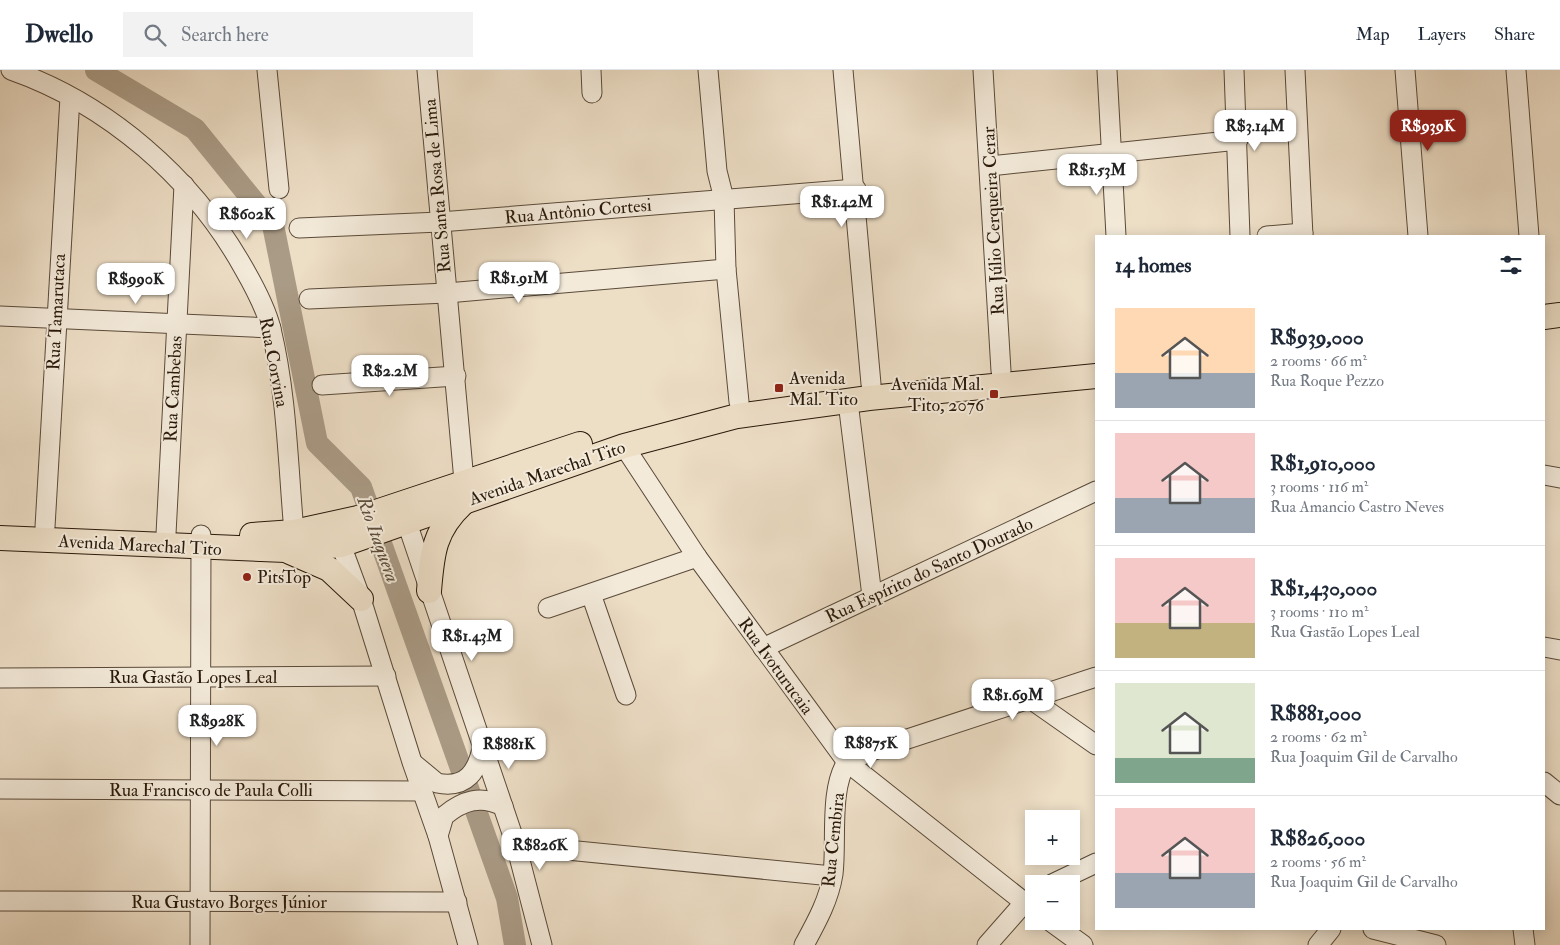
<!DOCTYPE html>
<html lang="en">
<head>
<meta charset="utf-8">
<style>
  :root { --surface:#fff; --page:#f2f2f3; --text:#1f2937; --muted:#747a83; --line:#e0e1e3; --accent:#8f2418 }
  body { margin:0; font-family:"IM FELL Double Pica",serif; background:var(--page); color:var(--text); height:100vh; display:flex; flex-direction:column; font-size:19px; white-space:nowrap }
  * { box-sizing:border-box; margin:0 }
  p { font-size:16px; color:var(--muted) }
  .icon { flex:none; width:28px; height:28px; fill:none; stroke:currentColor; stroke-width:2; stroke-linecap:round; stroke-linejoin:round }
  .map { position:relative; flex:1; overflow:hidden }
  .panel { position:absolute; left:1095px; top:165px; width:450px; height:695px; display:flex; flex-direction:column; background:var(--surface); border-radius:0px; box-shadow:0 2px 12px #0003 }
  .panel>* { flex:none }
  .tools { position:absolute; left:1025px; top:740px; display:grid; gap:10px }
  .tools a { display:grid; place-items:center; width:55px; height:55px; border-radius:0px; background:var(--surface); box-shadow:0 2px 12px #0003; font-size:25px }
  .price { position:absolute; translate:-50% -42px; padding:0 11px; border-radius:10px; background:#fff; color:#222; font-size:16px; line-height:32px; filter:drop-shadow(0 1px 2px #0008) }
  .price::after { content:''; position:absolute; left:50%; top:30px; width:15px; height:11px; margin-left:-8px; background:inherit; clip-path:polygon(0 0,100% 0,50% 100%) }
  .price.current { background:var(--accent); color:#fff }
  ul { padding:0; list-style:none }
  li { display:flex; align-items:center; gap:15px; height:125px; padding:0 20px }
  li+li { border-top:1px solid var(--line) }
  li span { display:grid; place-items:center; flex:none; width:140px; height:100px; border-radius:0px; color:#555 }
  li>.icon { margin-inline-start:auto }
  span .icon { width:60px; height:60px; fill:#fffc; stroke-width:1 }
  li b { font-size:21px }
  h2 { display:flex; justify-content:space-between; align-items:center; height:60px; padding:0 20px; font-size:21px }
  header { display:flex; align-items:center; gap:30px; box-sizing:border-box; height:70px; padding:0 25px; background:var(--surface); border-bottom:1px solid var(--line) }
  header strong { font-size:24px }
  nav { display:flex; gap:28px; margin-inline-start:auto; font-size:18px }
  .search { width:350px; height:45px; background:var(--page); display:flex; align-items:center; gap:12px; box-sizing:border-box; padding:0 18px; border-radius:0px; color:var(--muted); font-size:19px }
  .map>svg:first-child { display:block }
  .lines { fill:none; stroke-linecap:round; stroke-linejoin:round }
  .river { stroke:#aa9b86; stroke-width:22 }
  .minor-casing { stroke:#5a4a39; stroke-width:21 }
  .major-casing { stroke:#29190a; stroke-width:26 }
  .minor { stroke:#f3eada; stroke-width:19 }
  .major { stroke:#eddec6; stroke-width:24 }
  .poi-dot { fill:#8f2418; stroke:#f3eada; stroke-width:2 }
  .labels { text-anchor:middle; stroke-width:4; stroke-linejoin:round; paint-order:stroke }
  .street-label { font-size:18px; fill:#29190a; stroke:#f3eada }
  .poi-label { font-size:18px; fill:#29190a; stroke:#f3eada; text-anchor:start }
  .water-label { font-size:19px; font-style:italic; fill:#5d4d3c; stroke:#f3eada }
</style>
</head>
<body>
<header>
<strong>Dwello</strong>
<div class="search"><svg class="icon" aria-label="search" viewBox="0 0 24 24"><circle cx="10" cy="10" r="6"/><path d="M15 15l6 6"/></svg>Search here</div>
<nav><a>Map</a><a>Layers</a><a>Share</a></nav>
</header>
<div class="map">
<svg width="1560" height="875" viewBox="0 0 1560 875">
  <rect width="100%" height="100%" fill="#eddec6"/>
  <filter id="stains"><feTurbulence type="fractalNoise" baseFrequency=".004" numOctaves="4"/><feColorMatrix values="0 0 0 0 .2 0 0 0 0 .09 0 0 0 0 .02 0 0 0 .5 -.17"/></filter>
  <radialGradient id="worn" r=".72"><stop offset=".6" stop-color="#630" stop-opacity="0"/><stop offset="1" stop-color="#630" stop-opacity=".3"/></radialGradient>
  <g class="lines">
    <polyline class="river" points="96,0 195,59 273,155 317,373 361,417 507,828 515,875"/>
    <defs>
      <g id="minor">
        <path d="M11 0C108 34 193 108 243 197 254 216 266 238 271 259 287 325 288 395 294 462"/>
        <polyline points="267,0 279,119"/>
        <polyline points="427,0 464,411"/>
        <polyline points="591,0 592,23"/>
        <polyline points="708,0 717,101 724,129 726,199 739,332"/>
        <polyline points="843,0 871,314"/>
        <polyline points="983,0 1001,301"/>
        <polyline points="1107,0 1116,166"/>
        <polyline points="1234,0 1240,166"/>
        <polyline points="1295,0 1303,166"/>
        <polyline points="1405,0 1418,166"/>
        <polyline points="1516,0 1529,166"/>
        <polyline points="990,96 1238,70"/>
        <polyline points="299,158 440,152 856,119"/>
        <polyline points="1267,166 1303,163"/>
        <polyline points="309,229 447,223 726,199"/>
        <polyline points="0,246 271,258"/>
        <polyline points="322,315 456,306"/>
        <polyline points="848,332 872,526"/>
        <polyline points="624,376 697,487 847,692 1034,840"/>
        <polyline points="1544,405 1560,408"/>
        <polyline points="403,441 516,775 542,875"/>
        <polyline points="45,457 70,27"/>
        <polyline points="166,464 184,115"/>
        <polyline points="341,475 361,529 412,692 438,766 468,875"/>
        <polyline points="591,524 626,625"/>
        <polyline points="548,538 697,487"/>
        <polyline points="1544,577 1560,580"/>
        <polyline points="763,578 1096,421"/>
        <polyline points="0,608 386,606"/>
        <polyline points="1029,628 1096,675"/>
        <path d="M414 694 437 713C467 719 478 701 483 674"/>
        <polyline points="1544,712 1560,725"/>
        <polyline points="0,719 422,721"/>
        <path d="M438 766 444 746C463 730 481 725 503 736"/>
        <polyline points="516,775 832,806"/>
        <polyline points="1052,814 1096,793"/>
        <polyline points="0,831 457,832"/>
        <polyline points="1050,851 1083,875"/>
        <polyline points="1373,859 1436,875"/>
        <polyline points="1523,859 1525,875"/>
        <polyline points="200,875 201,465"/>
        <path d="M804 875C816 853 829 830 833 804 837 772 829 719 847 692L871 681 1096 607"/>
        <polyline points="987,875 1024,833 1033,827"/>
        <polyline points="1318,875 1331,859"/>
      </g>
      <g id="major">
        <polyline points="1544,247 1560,245"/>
        <polyline points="252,465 294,462 358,448 580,374"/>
        <polyline points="0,468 286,480 341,475 624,376 737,346 869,328 1096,306"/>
        <polyline points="290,482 329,499 361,529"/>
        <path d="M429 521C432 483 434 460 463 433"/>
      </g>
    </defs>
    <use href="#minor" class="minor-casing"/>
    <use href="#major" class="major-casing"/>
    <use href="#minor" class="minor"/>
    <use href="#major" class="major"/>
  </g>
  <g class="poi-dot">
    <rect x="774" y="313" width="10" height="10" rx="2.5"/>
    <rect x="989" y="319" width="10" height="10" rx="2.5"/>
    <circle cx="247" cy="507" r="5"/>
  </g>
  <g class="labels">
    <g class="street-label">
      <text transform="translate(437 116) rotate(-95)" y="6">Rua Santa Rosa de Lima</text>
      <text transform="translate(578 141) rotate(-5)" y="6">Rua Antônio Cortesi</text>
      <text transform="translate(993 151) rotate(-93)" y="6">Rua Júlio Cerqueira Cerar</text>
      <text transform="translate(56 242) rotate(-87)" y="6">Rua Tamarutaca</text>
      <text transform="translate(274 292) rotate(79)" y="6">Rua Corvina</text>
      <text transform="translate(173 319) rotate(-87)" y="6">Rua Cambebas</text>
      <text transform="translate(547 403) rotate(-19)" y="6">Avenida Marechal Tito</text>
      <text transform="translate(140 475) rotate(3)" y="6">Avenida Marechal Tito</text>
      <text transform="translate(929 500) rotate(-25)" y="6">Rua Espírito do Santo Dourado</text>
      <text transform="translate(776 596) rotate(54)" y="6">Rua Ivoturucaia</text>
      <text x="193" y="613">Rua Gastão Lopes Leal</text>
      <text x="211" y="726">Rua Francisco de Paula Colli</text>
      <text transform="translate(833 770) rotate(-84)" y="6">Rua Cembira</text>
      <text x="229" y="838">Rua Gustavo Borges Júnior</text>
    </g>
    <g class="poi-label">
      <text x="789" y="314">Avenida<tspan x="789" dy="21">Mal. Tito</tspan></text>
      <text x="984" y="320" text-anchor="end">Avenida Mal.<tspan x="984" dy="21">Tito, 2076</tspan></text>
      <text x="257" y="513">PitsTop</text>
    </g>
    <g class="water-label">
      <text transform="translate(379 469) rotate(70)" y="7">Rio Itaquera</text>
    </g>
  </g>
  <rect width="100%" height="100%" filter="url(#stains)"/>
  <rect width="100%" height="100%" fill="url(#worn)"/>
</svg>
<div class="tools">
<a>+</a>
<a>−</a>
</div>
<b class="price" style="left:1255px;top:82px">R$3.14M</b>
<b class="price current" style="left:1428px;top:82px">R$939K</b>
<b class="price" style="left:1097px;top:126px">R$1.53M</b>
<b class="price" style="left:842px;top:158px">R$1.42M</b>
<b class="price" style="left:247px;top:170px">R$602K</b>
<b class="price" style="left:519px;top:234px">R$1.91M</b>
<b class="price" style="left:136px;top:235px">R$990K</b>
<b class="price" style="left:390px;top:327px">R$2.2M</b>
<b class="price" style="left:472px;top:592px">R$1.43M</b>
<b class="price" style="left:1013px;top:651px">R$1.69M</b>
<b class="price" style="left:217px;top:677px">R$928K</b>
<b class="price" style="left:871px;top:699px">R$875K</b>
<b class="price" style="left:509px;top:700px">R$881K</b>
<b class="price" style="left:540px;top:801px">R$826K</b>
<section class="panel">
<h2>14 homes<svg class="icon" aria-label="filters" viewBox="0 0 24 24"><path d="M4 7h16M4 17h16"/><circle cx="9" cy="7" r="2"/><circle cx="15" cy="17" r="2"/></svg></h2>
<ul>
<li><span style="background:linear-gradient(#ffd9b3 65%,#9aa5b1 0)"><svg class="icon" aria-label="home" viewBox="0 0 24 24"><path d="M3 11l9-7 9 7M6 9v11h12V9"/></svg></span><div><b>R$939,000</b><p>2 rooms · 66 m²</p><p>Rua Roque Pezzo</p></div></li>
<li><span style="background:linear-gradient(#f6c9c9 65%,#9aa5b1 0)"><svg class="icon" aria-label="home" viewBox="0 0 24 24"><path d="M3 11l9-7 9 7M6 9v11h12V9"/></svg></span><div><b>R$1,910,000</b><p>3 rooms · 116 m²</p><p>Rua Amancio Castro Neves</p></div></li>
<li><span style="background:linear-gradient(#f6c9c9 65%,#c2b280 0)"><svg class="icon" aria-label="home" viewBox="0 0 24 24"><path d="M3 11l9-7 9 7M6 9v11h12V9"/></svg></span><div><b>R$1,430,000</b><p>3 rooms · 110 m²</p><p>Rua Gastão Lopes Leal</p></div></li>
<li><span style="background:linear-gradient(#dfe7d0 75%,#7fa58c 0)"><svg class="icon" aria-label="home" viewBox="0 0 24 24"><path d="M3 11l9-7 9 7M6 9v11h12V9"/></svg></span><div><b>R$881,000</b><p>2 rooms · 62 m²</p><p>Rua Joaquim Gil de Carvalho</p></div></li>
<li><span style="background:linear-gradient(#f6c9c9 65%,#9aa5b1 0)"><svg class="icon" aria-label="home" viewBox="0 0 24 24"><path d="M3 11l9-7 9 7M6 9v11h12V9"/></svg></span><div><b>R$826,000</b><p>2 rooms · 56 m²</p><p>Rua Joaquim Gil de Carvalho</p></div></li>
</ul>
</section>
</div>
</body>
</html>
